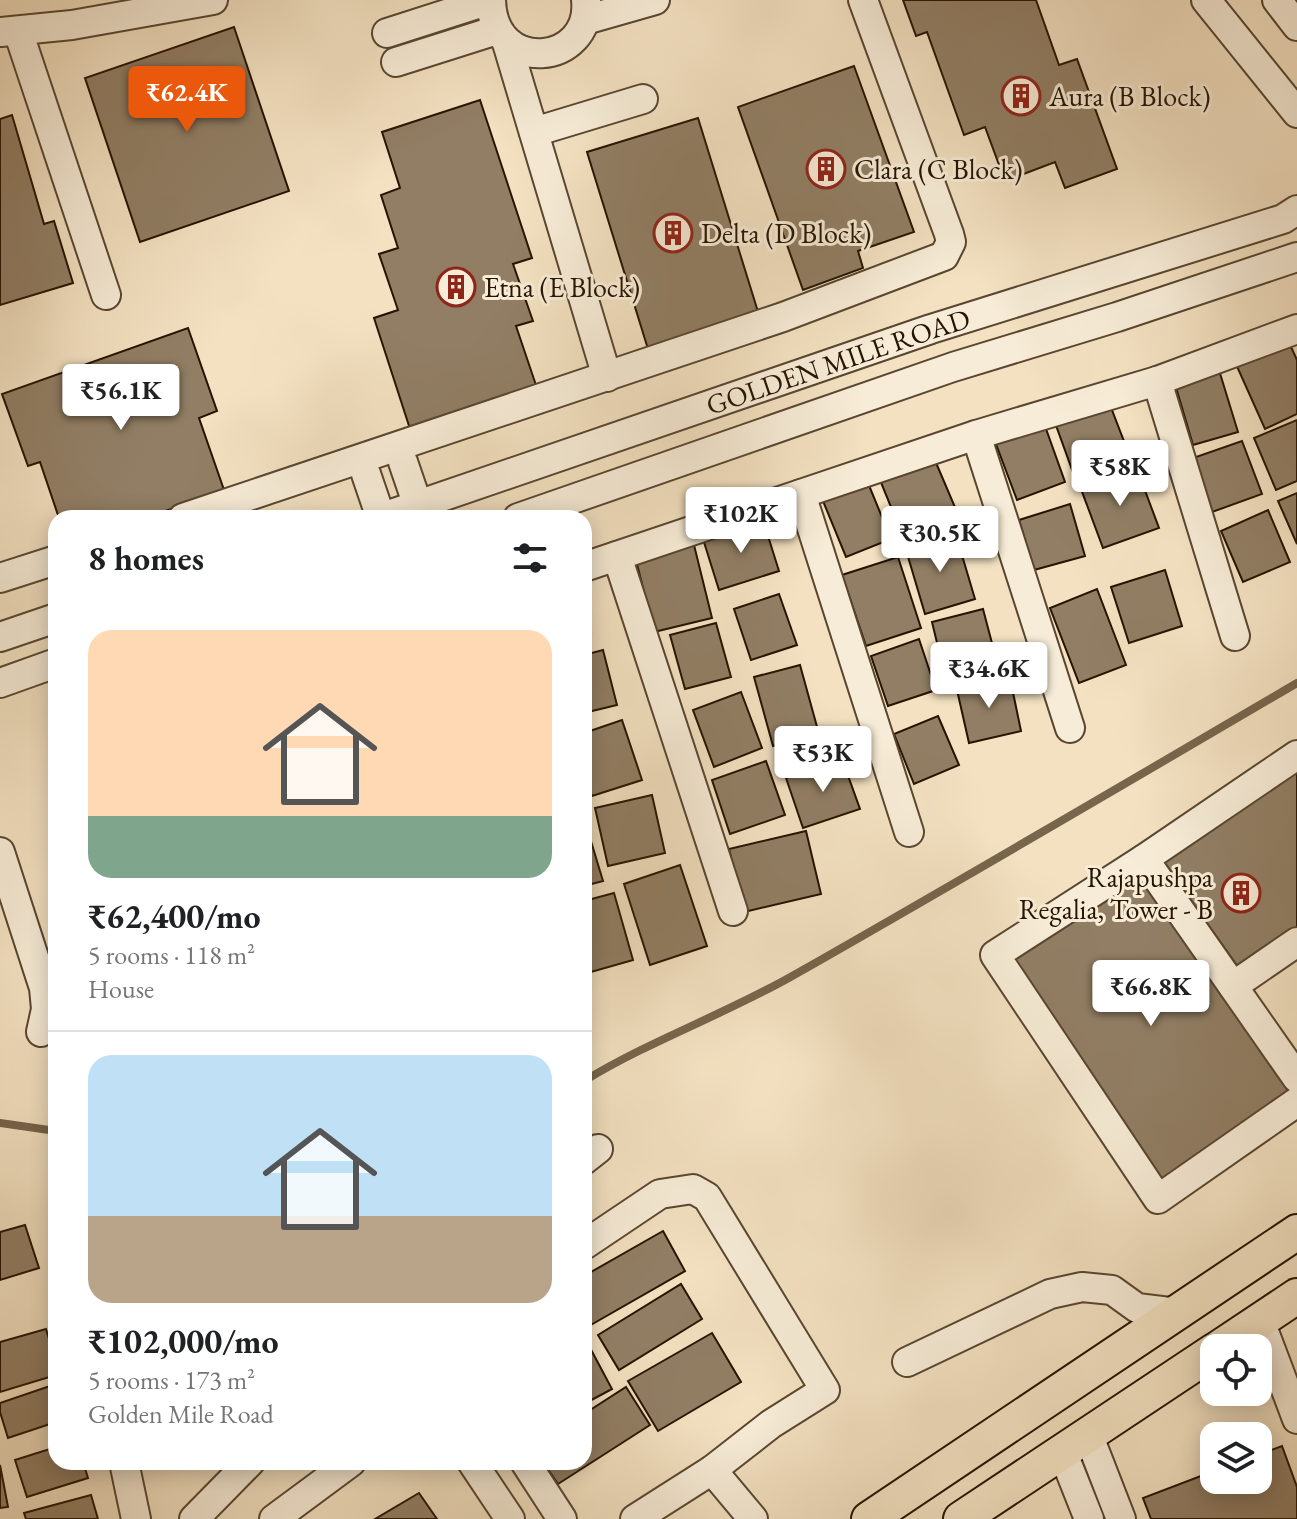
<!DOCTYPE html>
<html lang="en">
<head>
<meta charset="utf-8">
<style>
  :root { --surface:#fff; --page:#f2f2f2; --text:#202124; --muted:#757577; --line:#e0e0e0; --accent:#ea580c }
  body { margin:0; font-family:"EB Garamond",serif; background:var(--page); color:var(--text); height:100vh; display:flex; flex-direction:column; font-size:30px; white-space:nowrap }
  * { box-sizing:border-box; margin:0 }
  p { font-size:26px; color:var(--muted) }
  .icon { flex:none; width:44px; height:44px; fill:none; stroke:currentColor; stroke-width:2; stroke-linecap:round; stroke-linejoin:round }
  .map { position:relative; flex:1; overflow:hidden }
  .panel { position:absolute; left:48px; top:510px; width:544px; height:960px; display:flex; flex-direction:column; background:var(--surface); border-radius:24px; box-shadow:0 4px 20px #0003 }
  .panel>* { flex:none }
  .buttons { position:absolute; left:1200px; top:1334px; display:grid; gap:16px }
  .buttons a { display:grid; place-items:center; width:72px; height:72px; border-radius:16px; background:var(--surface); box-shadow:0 4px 20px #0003; font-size:40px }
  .price { position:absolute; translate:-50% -68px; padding:0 18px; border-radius:8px; background:#fff; color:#222; font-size:26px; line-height:52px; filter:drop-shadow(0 2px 4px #0008) }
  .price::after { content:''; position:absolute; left:50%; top:48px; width:24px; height:18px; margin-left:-12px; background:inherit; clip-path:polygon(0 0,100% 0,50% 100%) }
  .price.on { background:var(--accent); color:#fff }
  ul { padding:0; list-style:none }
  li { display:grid; align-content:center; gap:16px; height:424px; padding:0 40px }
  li+li { border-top:2px solid var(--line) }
  li span { display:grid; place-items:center; height:248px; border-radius:24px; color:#555 }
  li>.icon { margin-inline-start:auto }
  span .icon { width:144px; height:144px; fill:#fffc; stroke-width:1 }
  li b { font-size:34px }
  h2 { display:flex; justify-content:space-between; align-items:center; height:96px; padding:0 40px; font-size:34px }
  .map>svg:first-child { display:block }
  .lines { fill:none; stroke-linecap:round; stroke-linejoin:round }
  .stream { stroke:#77654c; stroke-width:8 }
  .building { fill:#917e64; stroke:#261300; stroke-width:2 }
  .minor-casing { stroke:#594630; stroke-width:32 }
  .major-casing { stroke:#261300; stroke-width:38 }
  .minor { stroke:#f7ecd7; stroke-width:28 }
  .major { stroke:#f3e1c1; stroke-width:34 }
  .labels { text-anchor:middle; stroke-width:6; stroke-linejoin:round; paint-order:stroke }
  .poi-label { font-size:28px; fill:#261300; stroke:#f7ecd7; text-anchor:start }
  .street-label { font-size:28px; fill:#261300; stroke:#f7ecd7 }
</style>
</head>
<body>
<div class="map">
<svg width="1297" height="1519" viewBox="0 0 1297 1519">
  <rect width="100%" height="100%" fill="#f3e1c1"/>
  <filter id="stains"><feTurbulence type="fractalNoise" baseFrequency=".0025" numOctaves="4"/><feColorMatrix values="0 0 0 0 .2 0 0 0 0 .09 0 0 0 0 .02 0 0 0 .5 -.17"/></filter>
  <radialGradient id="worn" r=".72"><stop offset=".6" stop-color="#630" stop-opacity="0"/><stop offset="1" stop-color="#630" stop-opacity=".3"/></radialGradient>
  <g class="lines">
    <g class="stream">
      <path d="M584 1081C651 1040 726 1014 794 975 963 879 1130 781 1297 683"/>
      <polyline points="0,1123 56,1131"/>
    </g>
  </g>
  <g class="building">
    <polygon points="903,0 1036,0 1059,65 1077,59 1117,169 1065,188 1055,162 1005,181 985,127 964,135 927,32 916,36"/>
    <polygon points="234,27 289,191 140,242 85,78"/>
    <polygon points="854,66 914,232 858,251 863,268 803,290 738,107"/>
    <polygon points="480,100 532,258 513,264 533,321 516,326 539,394 412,435 374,318 398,310 379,254 398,248 381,195 400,188 382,132"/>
    <polygon points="12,115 44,224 54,221 73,283 0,305 0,119"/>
    <polygon points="698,118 759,315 648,349 587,152"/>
    <polygon points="188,328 217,411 199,418 224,490 146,518 59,518 40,462 28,466 2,394"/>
    <polygon points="1287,338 1297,360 1297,414 1265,429 1235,362"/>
    <polygon points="1219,370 1238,432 1193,445 1175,384"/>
    <polygon points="1107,397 1130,457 1075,478 1053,417"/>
    <polygon points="1297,420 1297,481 1276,490 1254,438"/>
    <polygon points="1045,426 1065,482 1017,500 996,444"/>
    <polygon points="1242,441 1262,494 1212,512 1193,458"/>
    <polygon points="934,458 957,512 902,534 880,480"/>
    <polygon points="1137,469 1159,528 1103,548 1081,489"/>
    <polygon points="868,483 891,539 846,557 823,501"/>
    <polygon points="1297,493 1297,544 1278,501"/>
    <polygon points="1070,504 1085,556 1034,570 1019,520"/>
    <polygon points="1268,510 1290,562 1243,582 1221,531"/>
    <polygon points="763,520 779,571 719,590 703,539"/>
    <polygon points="956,535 975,599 925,614 906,550"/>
    <polygon points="694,545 712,618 654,632 636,560"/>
    <polygon points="898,557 921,628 866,646 842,575"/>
    <polygon points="1165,570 1182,626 1129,643 1111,587"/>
    <polygon points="1097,589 1126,665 1079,683 1050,608"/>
    <polygon points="779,594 797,645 751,660 734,609"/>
    <polygon points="584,605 591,633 584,635"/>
    <polygon points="983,609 998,666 946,680 932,622"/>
    <polygon points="716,623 731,677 685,689 670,635"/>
    <polygon points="919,639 936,690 888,706 871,656"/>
    <polygon points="603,650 617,705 584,713 584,655"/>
    <polygon points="800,665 819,734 773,746 754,677"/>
    <polygon points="1010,678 1021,731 969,743 957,690"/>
    <polygon points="741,692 762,748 714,767 693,710"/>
    <polygon points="938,716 959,765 914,784 894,734"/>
    <polygon points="622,720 642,780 592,796 584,773 584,733"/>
    <polygon points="842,759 860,809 803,828 786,778"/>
    <polygon points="766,761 785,815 730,834 712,780"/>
    <polygon points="1297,766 1297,927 1238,967 1162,860"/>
    <polygon points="652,795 665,853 608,866 595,808"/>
    <polygon points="584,818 603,881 584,886"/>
    <polygon points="806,831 821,894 744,912 729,849"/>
    <polygon points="680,865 707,946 650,965 624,884"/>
    <polygon points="1140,871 1294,1095 1164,1186 1008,957"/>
    <polygon points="614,893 633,960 584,974 584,901"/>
    <polygon points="25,1225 39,1268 0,1280 0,1232"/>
    <polygon points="663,1231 685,1271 589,1326 584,1318 584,1276"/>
    <polygon points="681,1284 702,1319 619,1370 598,1335"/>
    <polygon points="46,1329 56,1362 56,1375 0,1392 0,1342"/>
    <polygon points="712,1333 741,1382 658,1431 628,1381"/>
    <polygon points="588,1344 612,1389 584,1404 584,1346"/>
    <polygon points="56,1384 56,1422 8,1438 0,1412 0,1403"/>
    <polygon points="626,1387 650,1425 558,1484 543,1462 584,1462 584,1414"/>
    <polygon points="1282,1446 1297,1487 1297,1519 1151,1519 1143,1498 1214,1471 1214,1480 1258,1480 1258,1455"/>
    <polygon points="56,1447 56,1462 83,1462 88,1478 27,1497 15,1460"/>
    <polygon points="0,1465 8,1507 0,1508"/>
    <polygon points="419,1493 437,1519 375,1519"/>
    <polygon points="91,1495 98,1519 26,1519 24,1513"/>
  </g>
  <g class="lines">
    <defs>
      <g id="minor">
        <path d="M491 0C493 77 593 65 586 0"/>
        <polyline points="1206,0 1297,113"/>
        <polyline points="1277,0 1297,26"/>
        <polyline points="585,20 655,0"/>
        <polyline points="18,31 106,295"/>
        <polyline points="1,32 72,25 213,0"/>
        <polyline points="387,33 490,0"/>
        <polyline points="507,43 607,377"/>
        <polyline points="396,62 497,30"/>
        <polyline points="534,132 643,99"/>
        <polyline points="1157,381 1235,636"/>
        <polyline points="976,435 1070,728"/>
        <polyline points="403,462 418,506"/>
        <polyline points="366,474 381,518"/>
        <polyline points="801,494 909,832"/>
        <polyline points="183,518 783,317 944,256 951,242 949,234 863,0"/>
        <path id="s1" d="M380 518 931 329 1283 219 1297 210"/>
        <polyline points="518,518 953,367 1117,317 1297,257"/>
        <polyline points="617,556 733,911"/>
        <polyline points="584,567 976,435 1157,381 1297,329"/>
        <polyline points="0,578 56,560"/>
        <polyline points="0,637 56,618"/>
        <polyline points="0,683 56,663"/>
        <polyline points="1297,755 1144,859 1297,1078"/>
        <polyline points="0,852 44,988 46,1009 41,1032"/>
        <polyline points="1144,859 995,955 1158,1199 1297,1102"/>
        <polyline points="1233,986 1297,942"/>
        <polyline points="584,1160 598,1149"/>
        <polyline points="584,1245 660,1194 693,1189 707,1197 825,1390 771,1424 712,1470 753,1519"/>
        <polyline points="1260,1321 1297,1419"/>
        <polyline points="907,1362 1050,1294 1082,1287 1112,1290 1137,1308 1178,1313"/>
        <polyline points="1088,1434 1121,1519"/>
        <polyline points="1062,1451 1089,1519"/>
        <polyline points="124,1462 136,1519"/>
        <polyline points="472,1462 510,1519"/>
        <polyline points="525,1462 562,1519"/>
        <polyline points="194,1519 250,1462"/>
        <polyline points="274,1519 351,1462"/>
        <polyline points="635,1519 712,1470"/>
      </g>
      <g id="major">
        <polyline points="1219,1348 1297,1296"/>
        <polyline points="869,1519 1297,1232"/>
        <polyline points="961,1519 1214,1351"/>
      </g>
    </defs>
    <use href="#minor" class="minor-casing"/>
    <use href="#major" class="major-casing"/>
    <use href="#minor" class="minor"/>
    <use href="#major" class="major"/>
  </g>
  <defs>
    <symbol id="building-ring" viewBox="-11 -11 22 22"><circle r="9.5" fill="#f7ecd7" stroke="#8f2418" stroke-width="1.5"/><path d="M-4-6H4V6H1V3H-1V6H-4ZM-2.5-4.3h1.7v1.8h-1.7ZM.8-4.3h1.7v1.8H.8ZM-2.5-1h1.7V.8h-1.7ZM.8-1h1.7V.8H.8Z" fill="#8f2418"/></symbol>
  </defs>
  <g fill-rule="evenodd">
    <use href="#building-ring" x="999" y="74" width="44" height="44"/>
    <use href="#building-ring" x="804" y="147" width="44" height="44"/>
    <use href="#building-ring" x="651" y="211" width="44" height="44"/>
    <use href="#building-ring" x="434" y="265" width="44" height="44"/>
    <use href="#building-ring" x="1219" y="871" width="44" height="44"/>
  </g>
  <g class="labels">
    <g class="poi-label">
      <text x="1049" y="106">Aura (B Block)</text>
      <text x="854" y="179">Clara (C Block)</text>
      <text x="701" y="243">Delta (D Block)</text>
      <text x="484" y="297">Etna (E Block)</text>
      <text x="1213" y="887" text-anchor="end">Rajapushpa<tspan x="1213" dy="32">Regalia, Tower - B</tspan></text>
    </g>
    <g class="street-label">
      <text dy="10" stroke="none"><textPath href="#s1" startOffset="484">GOLDEN MILE ROAD</textPath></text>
    </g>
  </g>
  <rect width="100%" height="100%" filter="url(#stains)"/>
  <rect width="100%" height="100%" fill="url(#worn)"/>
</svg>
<div class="buttons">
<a><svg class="icon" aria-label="locate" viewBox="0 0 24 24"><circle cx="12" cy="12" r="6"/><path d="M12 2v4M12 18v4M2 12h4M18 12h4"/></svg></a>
<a><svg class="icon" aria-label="layers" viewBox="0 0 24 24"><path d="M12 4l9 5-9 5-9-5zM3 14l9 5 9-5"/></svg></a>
</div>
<b class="price on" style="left:187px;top:134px">₹62.4K</b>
<b class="price" style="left:121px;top:432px">₹56.1K</b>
<b class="price" style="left:1120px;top:508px">₹58K</b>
<b class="price" style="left:741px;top:555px">₹102K</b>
<b class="price" style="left:940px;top:574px">₹30.5K</b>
<b class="price" style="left:989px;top:710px">₹34.6K</b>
<b class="price" style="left:823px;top:794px">₹53K</b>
<b class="price" style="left:1151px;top:1028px">₹66.8K</b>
<section class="panel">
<h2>8 homes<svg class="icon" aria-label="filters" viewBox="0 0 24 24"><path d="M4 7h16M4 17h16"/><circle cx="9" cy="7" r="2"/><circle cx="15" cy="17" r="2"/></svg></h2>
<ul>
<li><span style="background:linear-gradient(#ffd9b3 75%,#7fa58c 0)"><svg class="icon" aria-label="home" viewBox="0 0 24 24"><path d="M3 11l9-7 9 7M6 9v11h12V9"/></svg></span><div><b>₹62,400/mo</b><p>5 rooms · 118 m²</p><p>House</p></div></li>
<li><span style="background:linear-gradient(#bfe0f5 65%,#b9a48a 0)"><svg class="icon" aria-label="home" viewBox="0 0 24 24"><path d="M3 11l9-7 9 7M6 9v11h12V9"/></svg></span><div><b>₹102,000/mo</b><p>5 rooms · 173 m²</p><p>Golden Mile Road</p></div></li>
</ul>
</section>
</div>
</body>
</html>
